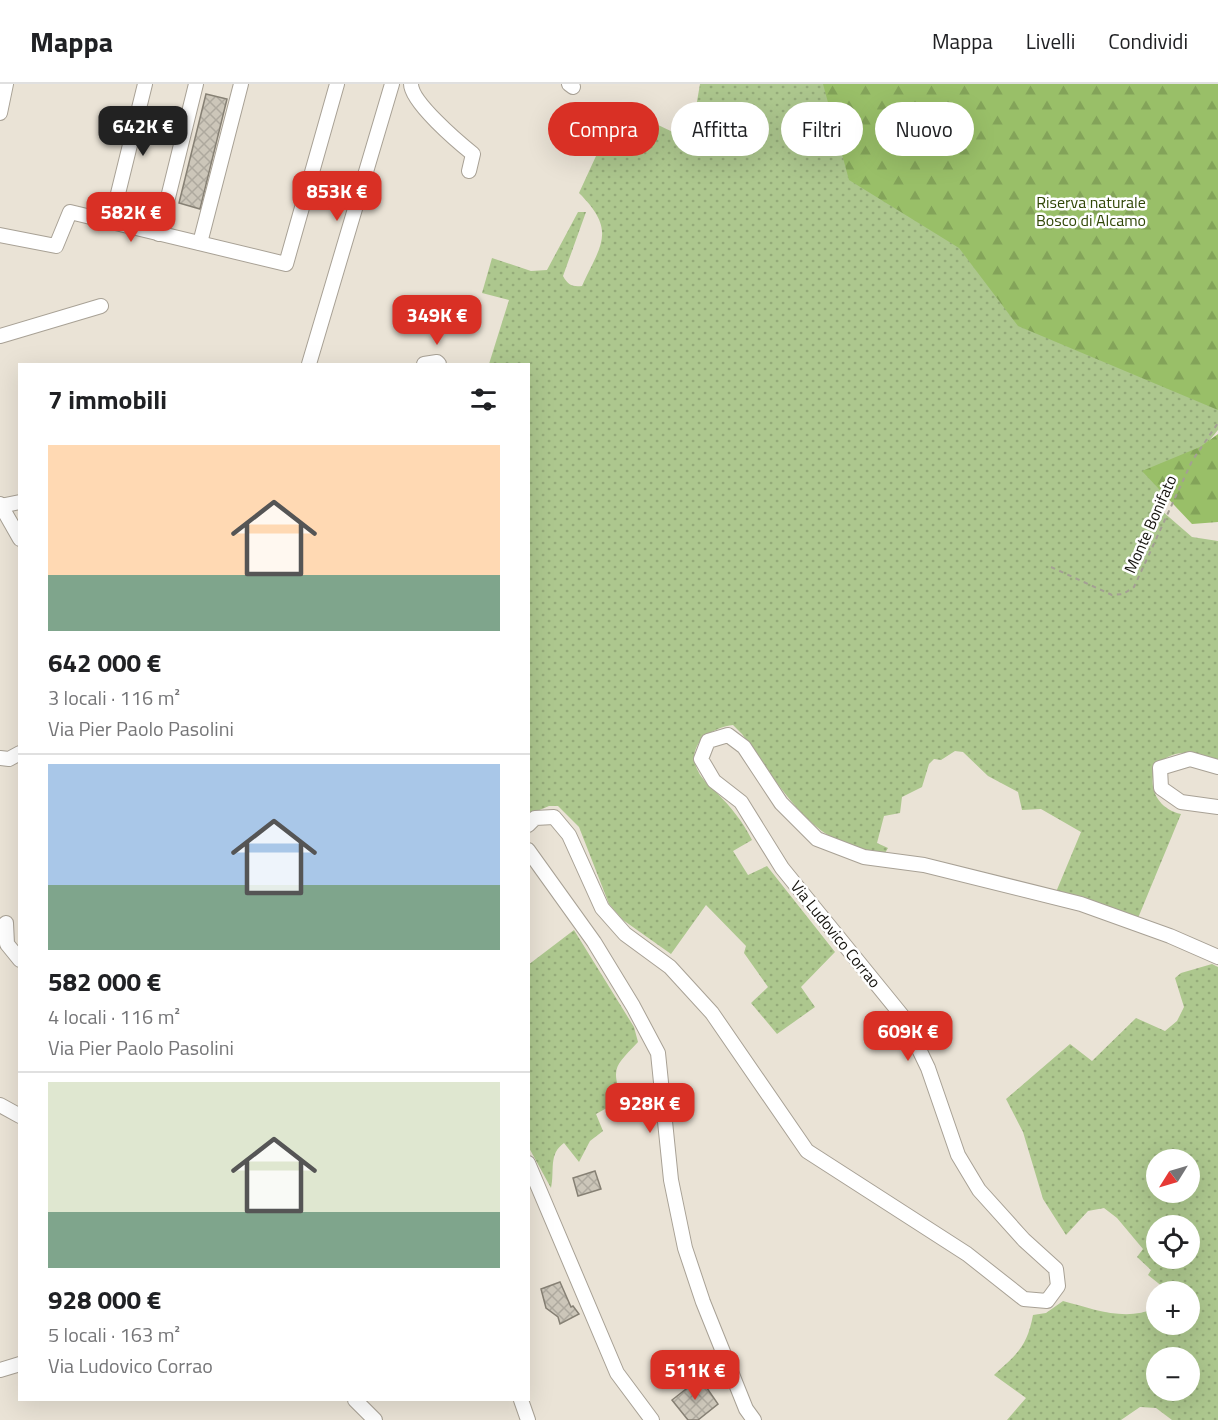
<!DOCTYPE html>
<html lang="it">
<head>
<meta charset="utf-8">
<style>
  :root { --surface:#fff; --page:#f2f2f2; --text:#202124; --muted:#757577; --line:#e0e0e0; --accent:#d93025 }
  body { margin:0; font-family:"Titillium Web",sans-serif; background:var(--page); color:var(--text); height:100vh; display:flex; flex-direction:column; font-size:22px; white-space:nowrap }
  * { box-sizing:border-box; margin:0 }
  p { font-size:20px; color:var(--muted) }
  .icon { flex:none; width:33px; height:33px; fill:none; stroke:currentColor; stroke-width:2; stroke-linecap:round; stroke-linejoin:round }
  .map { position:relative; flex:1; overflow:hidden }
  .sheet { position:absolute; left:18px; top:279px; width:512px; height:1038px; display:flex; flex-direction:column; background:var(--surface); border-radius:0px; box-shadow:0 6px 24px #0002 }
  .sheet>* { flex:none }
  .banner { position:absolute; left:548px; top:18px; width:570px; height:54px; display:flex; gap:12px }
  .needle { width:39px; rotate:233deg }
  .tools { position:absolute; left:1146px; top:1065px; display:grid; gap:12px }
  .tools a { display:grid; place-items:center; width:54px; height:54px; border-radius:50%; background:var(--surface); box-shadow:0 6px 24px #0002; font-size:30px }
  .price { position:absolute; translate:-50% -51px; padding:0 14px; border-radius:12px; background:var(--accent); color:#fff; font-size:20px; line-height:39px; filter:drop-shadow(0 2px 3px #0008) }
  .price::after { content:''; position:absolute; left:50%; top:36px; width:18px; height:14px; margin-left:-9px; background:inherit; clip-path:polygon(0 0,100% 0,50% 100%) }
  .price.active { background:#222; color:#fff }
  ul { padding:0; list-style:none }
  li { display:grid; align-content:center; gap:12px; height:318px; padding:0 30px }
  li+li { border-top:2px solid var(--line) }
  li span { display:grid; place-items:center; height:186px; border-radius:0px; color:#555 }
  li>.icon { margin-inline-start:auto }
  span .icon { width:108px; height:108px; fill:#fffc; stroke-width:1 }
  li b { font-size:26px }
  h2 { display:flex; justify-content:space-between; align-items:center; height:72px; padding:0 30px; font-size:26px }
  .chip { padding:0 21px; border-radius:27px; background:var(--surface); box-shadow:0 6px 24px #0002; font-size:21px; line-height:54px }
  .chip.active { background:var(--accent); color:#fff }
  header { display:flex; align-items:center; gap:36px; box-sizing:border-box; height:84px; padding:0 30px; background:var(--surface); border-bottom:2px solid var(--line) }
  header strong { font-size:28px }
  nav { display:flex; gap:33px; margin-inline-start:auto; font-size:21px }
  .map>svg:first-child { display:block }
  .grass { fill:url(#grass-dots); fill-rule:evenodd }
  .forest { fill:url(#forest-firs) }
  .building { fill:url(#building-cross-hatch); stroke:#868074; stroke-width:1.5 }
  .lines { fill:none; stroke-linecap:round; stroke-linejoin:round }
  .street-casing { stroke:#a8a195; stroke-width:16 }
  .path { stroke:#a49f94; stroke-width:2; stroke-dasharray:4.5 4.5; stroke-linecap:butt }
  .street { stroke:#fff; stroke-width:14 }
  .labels { text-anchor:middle; stroke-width:5; stroke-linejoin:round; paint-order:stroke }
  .park-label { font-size:16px; fill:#314707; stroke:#fff }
  .street-label { font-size:16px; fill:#15130e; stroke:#fff }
</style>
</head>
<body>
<header>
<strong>Mappa</strong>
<nav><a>Mappa</a><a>Livelli</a><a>Condividi</a></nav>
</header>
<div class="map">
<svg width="1218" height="1336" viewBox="0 0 1218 1336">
  <defs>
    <pattern id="grass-dots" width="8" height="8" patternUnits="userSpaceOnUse" patternTransform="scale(1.5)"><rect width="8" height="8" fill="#adc78e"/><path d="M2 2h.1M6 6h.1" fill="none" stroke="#94aa79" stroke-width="1.8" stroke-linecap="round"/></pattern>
    <pattern id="forest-firs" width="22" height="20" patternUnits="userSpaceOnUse" patternTransform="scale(1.5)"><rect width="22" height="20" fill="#99bf68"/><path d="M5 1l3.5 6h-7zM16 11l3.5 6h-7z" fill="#83a359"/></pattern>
    <pattern id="building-cross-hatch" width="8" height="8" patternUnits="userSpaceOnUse" patternTransform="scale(1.5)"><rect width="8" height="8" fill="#ccc6b9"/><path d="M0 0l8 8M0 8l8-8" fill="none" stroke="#aea99e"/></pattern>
  </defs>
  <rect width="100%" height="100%" fill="#eae3d6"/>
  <g class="grass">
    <path d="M700 0H830L1218 312V346L1184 387 1162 427 1192 453 1218 457V677C1207 674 1193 668 1182 669 1142 673 1144 722 1181 730L1138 834 1056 808 1081 748 1041 725 1022 726 1018 708 988 692 963 668 955 667 941 676 934 675 929 680 922 703 902 713 900 729 884 732 877 759 888 764 885 769C875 772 868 769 858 766 803 748 775 694 742 650L733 641C710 644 685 661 698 687 702 696 710 701 716 708 731 723 743 738 752 756L733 767 748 791 767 782 835 868 801 903 815 923 777 950 751 919 768 903 744 869 746 862 706 821 671 870 623 836 609 820 579 743 558 722H549L528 731V280H489L509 216 482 209 492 174 531 187 547 186 578 128H586L563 192C568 201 572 203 582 202 601 160 617 147 579 109L619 22 685 54 695 29Z"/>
    <path d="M574 846 634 943 638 958C617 981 609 983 623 1015L596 1030 603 1047 590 1057 579 1078 564 1059C548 1070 555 1087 551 1104L528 1062V881Z"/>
    <path d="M1212 880 1218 883V1336H1172L1156 1324 1140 1323 1121 1336H1007L1026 1314 994 1291C1017 1270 1027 1263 1033 1231L1046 1229 1063 1217C1094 1225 1125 1238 1156 1224V1240H1190V1208L1168 1207 1148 1191 1151 1186 1137 1173 1143 1165 1117 1134 1104 1124 1088 1127 1066 1151 1043 1115 1023 1048 1006 1015 1070 960 1092 977 1136 934 1165 947 1177 937 1184 923 1175 894 1181 889ZM1156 1076H1190V1108H1156ZM1156 1142H1190V1174H1156ZM1156 1274H1190V1306H1156Z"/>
  </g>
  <g class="forest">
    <polygon points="823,0 1218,0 1218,326 1018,242 959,164 849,96"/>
    <polygon points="1218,350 1218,438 1192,440 1142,387 1200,363"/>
  </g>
  <g class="building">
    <polygon points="206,10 227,15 200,125 179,119"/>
    <polygon points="595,1087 601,1105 578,1112 573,1094"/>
    <polygon points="560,1198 571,1223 573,1222 579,1230 560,1240 558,1233 546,1224 541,1205"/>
    <polygon points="700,1294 718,1320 698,1336 688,1336 672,1316"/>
  </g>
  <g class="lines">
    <defs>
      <g id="street">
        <path d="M411 0C411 18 458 58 473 70L469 87"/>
        <polyline points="569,0 573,3"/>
        <polyline points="0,29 6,0"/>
        <polyline points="111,138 145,0"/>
        <polyline points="159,150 196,0"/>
        <polyline points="0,151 56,162 70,128 286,180 337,0"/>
        <polyline points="200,159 241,0"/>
        <polyline points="0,252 101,222"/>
        <polyline points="309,280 392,0"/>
        <polyline points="424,280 437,278 439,280"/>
        <polyline points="0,420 20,455"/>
        <polyline points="1,422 20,418"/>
        <polyline points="0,674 9,675 20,669"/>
        <polyline points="1218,683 1190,675 1160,684 1161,704 1181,718 1218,723"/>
        <polyline points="528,741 535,734 554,733 569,751 602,824 625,850 670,883 712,929 807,1067 967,1170 1024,1215 1047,1217 1058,1202 1056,1185 1024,1156 979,1106 958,1071 928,984 904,934 782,784 741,718 714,697 701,675 708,657 728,651 744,663 781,719 817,755 864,773 924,781 1081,820 1170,852 1218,873"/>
        <polyline points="528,766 594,858 633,922 658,969 671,1096 685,1164 703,1218 746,1325 754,1336"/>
        <polyline points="6,839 7,860 20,876"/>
        <polyline points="0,1021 20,1032"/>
        <polyline points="528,1079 617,1289 652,1336"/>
        <polyline points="0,1286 20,1280"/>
        <polyline points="355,1316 375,1336"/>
        <polyline points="521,1316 528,1336"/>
      </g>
    </defs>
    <use href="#street" class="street-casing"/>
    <polyline class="path" points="1051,483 1112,511 1123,510 1134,503 1192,377 1218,339"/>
    <use href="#street" class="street"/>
  </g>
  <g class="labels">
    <g class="park-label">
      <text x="1091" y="124">Riserva naturale<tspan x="1091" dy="18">Bosco di Alcamo</tspan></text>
    </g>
    <g class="street-label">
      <text transform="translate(1150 440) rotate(-66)" y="6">Monte Bonifato</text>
      <text transform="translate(836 850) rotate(51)" y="6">Via Ludovico Corrao</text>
    </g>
  </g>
</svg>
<div class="tools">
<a><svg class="needle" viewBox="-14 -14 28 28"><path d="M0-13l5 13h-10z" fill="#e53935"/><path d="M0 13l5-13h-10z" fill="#757577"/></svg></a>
<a><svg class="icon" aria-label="locate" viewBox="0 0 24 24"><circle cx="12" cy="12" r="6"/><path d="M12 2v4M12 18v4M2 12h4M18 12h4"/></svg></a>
<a>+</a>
<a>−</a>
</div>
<b class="price active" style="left:143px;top:73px">642K €</b>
<b class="price" style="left:337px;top:138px">853K €</b>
<b class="price" style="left:131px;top:159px">582K €</b>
<b class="price" style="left:437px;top:262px">349K €</b>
<b class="price" style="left:908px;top:978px">609K €</b>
<b class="price" style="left:650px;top:1050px">928K €</b>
<b class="price" style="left:695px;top:1317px">511K €</b>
<div class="banner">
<a class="chip active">Compra</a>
<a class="chip">Affitta</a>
<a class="chip">Filtri</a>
<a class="chip">Nuovo</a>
</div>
<section class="sheet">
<h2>7 immobili<svg class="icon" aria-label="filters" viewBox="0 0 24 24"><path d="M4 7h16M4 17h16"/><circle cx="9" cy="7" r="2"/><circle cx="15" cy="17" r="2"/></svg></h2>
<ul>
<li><span style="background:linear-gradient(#ffd9b3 70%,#7fa58c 0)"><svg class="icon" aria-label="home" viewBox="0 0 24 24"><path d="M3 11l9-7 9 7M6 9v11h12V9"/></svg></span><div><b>642 000 €</b><p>3 locali · 116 m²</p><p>Via Pier Paolo Pasolini</p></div></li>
<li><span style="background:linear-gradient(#a9c7e8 65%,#7fa58c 0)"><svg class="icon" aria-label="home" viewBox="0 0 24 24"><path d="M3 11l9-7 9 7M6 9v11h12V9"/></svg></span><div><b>582 000 €</b><p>4 locali · 116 m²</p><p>Via Pier Paolo Pasolini</p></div></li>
<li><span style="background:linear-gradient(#dfe7d0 70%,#7fa58c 0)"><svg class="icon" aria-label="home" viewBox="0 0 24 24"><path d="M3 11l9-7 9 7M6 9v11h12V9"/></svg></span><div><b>928 000 €</b><p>5 locali · 163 m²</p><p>Via Ludovico Corrao</p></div></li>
</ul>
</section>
</div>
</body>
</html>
